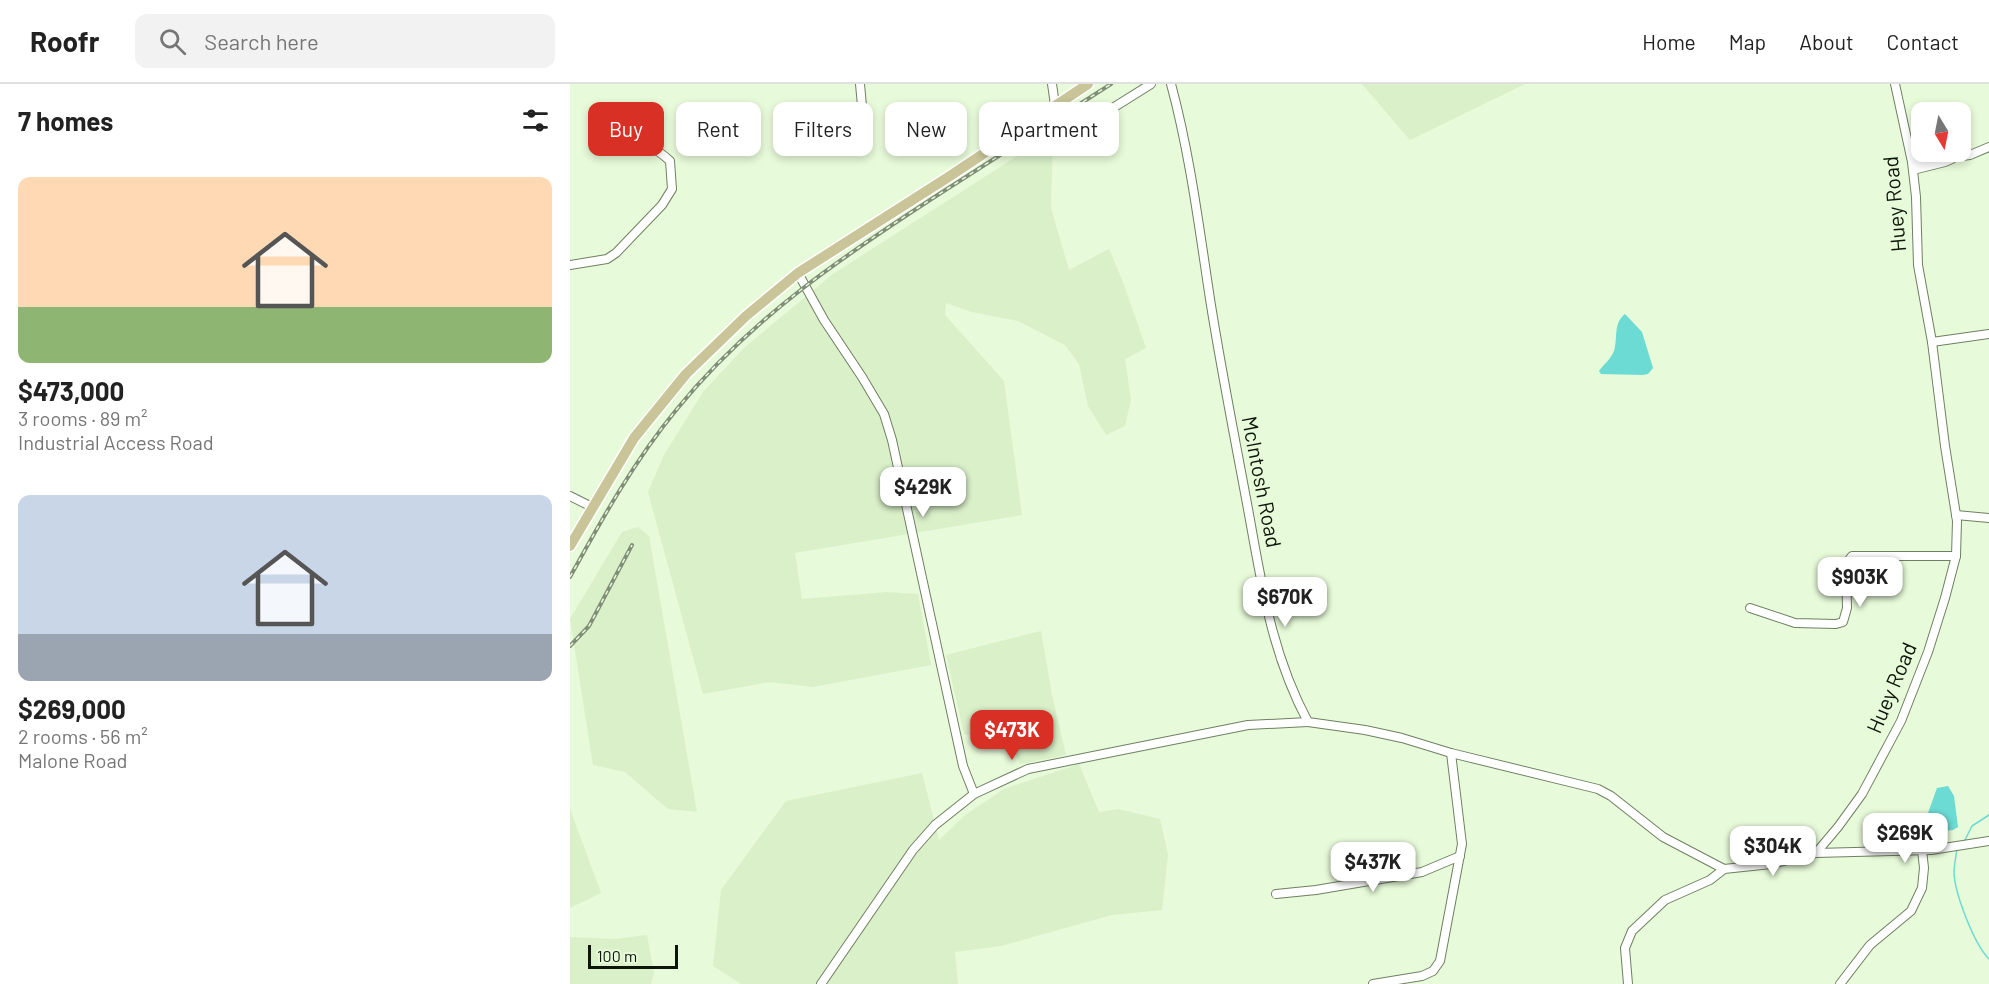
<!DOCTYPE html>
<html lang="en">
<head>
<meta charset="utf-8">
<style>
  :root { --surface:#fff; --page:#f2f2f2; --text:#222; --muted:#767676; --line:#e0e0e0; --accent:#d93025 }
  body { margin:0; font-family:Barlow,sans-serif; background:var(--page); color:var(--text); height:100vh; display:flex; flex-direction:column; font-size:22px; white-space:nowrap }
  * { box-sizing:border-box; margin:0 }
  p { font-size:20px; color:var(--muted) }
  .icon { flex:none; width:33px; height:33px; fill:none; stroke:currentColor; stroke-width:2; stroke-linecap:round; stroke-linejoin:round }
  .map { position:relative; flex:1; overflow:hidden }
  .drawer { display:flex; flex-direction:column; background:var(--surface); width:570px }
  .drawer>* { flex:none }
  .top-card { position:absolute; left:18px; top:18px; width:570px; height:54px; display:flex; gap:12px }
  .needle { width:39px; rotate:170deg }
  .buttons { position:absolute; left:1341px; top:18px; display:grid; gap:12px }
  .buttons a { display:grid; place-items:center; width:60px; height:60px; border-radius:12px; background:var(--surface); box-shadow:0 3px 9px #0003; font-size:30px }
  .scale { position:absolute; left:18px; bottom:15px; width:90px; box-sizing:border-box; padding-left:6px; border:3px solid #0e150a; border-top:0; font-size:16px; line-height:21px; white-space:nowrap; color:#0e150a; -webkit-text-stroke:4px #e7fad9; paint-order:stroke }
  .price { position:absolute; translate:-50% -51px; padding:0 14px; border-radius:12px; background:#fff; color:#222; font-size:20px; line-height:39px; filter:drop-shadow(0 2px 3px #0008) }
  .price::after { content:''; position:absolute; left:50%; top:36px; width:18px; height:14px; margin-left:-9px; background:inherit; clip-path:polygon(0 0,100% 0,50% 100%) }
  .price.current { background:var(--accent); color:#fff }
  ul { padding:0; list-style:none }
  li { display:grid; align-content:center; gap:12px; height:318px; padding:0 18px }
  li span { display:grid; place-items:center; height:186px; border-radius:12px; color:#555 }
  li>.icon { margin-inline-start:auto }
  span .icon { width:108px; height:108px; fill:#fffc; stroke-width:1 }
  li b { font-size:26px }
  h2 { display:flex; justify-content:space-between; align-items:center; height:72px; padding:0 18px; font-size:26px }
  .tag { padding:0 21px; border-radius:12px; background:var(--surface); box-shadow:0 3px 9px #0003; font-size:21px; line-height:54px }
  .tag.current { background:var(--accent); color:#fff }
  header { display:flex; align-items:center; gap:36px; box-sizing:border-box; height:84px; padding:0 30px; background:var(--surface); border-bottom:2px solid var(--line) }
  header strong { font-size:28px }
  nav { display:flex; gap:33px; margin-inline-start:auto; font-size:21px }
  .search { width:420px; height:54px; background:var(--page); display:flex; align-items:center; gap:15px; box-sizing:border-box; padding:0 21px; border-radius:12px; color:var(--muted); font-size:22px }
  main { display:flex; flex:1; min-height:0 }
  .map>svg:first-child { display:block }
  .built { fill:#d9f0c9 }
  .water { fill:#6bdbd3 }
  .lines { fill:none; stroke-linecap:round; stroke-linejoin:round }
  .stream { stroke:#6bdbd3; stroke-width:1.5 }
  .minor-casing { stroke:#6f8062; stroke-width:10 }
  .major-casing { stroke:#fff; stroke-width:13 }
  .minor { stroke:#fff; stroke-width:8 }
  .major { stroke:#c9c599; stroke-width:10 }
  .rail-casing { stroke:#818e77; stroke-width:4 }
  .rail { stroke:#e7fad9; stroke-width:1.5; stroke-dasharray:4.5; stroke-linecap:butt }
  .labels { text-anchor:middle; stroke-width:6; stroke-linejoin:round; paint-order:stroke }
  .street-label { font-size:21px; fill:#0e150a; stroke:#e7fad9 }
</style>
</head>
<body>
<header>
<strong>Roofr</strong>
<div class="search"><svg class="icon" aria-label="search" viewBox="0 0 24 24"><circle cx="10" cy="10" r="6"/><path d="M15 15l6 6"/></svg>Search here</div>
<nav><a>Home</a><a>Map</a><a>About</a><a>Contact</a></nav>
</header>
<main>
<section class="drawer">
<h2>7 homes<svg class="icon" aria-label="filters" viewBox="0 0 24 24"><path d="M4 7h16M4 17h16"/><circle cx="9" cy="7" r="2"/><circle cx="15" cy="17" r="2"/></svg></h2>
<ul>
<li><span style="background:linear-gradient(#ffd9b3 70%,#8fb573 0)"><svg class="icon" aria-label="home" viewBox="0 0 24 24"><path d="M3 11l9-7 9 7M6 9v11h12V9"/></svg></span><div><b>$473,000</b><p>3 rooms · 89 m²</p><p>Industrial Access Road</p></div></li>
<li><span style="background:linear-gradient(#c9d6e8 75%,#9aa5b1 0)"><svg class="icon" aria-label="home" viewBox="0 0 24 24"><path d="M3 11l9-7 9 7M6 9v11h12V9"/></svg></span><div><b>$269,000</b><p>2 rooms · 56 m²</p><p>Malone Road</p></div></li>
</ul>
</section>
<div class="map">
<svg width="1419" height="900" viewBox="0 0 1419 900">
  <rect width="100%" height="100%" fill="#e7fad9"/>
  <g class="built">
    <polygon points="792,0 955,0 840,56"/>
    <polygon points="483,49 481,124 499,186 539,165 553,198 576,264 555,275 561,316 555,342 536,351 518,322 509,280 495,261 448,237 402,228 376,219 375,231 434,297 452,431 225,469 232,515 317,508 348,510 361,581 243,603 200,598 133,610 78,408 94,371 133,308 174,264 263,190"/>
    <polygon points="68,443 79,452 127,728 98,725 55,688 23,681 0,535 52,448"/>
    <polygon points="471,547 482,611 496,671 450,680 441,661 419,654 394,650 376,571"/>
    <polygon points="509,680 529,728 548,725 590,735 598,771 592,826 542,831 431,862 385,868 388,900 171,900 143,882 151,806 216,717 352,689 369,756 395,731 434,705"/>
    <polygon points="0,725 31,809 0,824"/>
    <polygon points="77,851 84,889 81,900 0,900 0,853 45,855"/>
  </g>
  <g class="water">
    <path d="M1055 230 1072 248 1083 284 1078 290 1073 291 1031 290 1029 287C1034 280 1041 275 1044 267 1048 254 1043 239 1055 230Z"/>
    <polygon points="1378,702 1384,712 1388,743 1383,746 1365,748 1357,742 1358,729 1367,704"/>
  </g>
  <g class="lines">
    <g class="stream">
      <polyline points="1394,758 1402,742 1419,731"/>
      <path d="M1387 765C1386 773 1384 781 1384 789 1385 810 1404 860 1419 875"/>
    </g>
    <defs>
      <g id="minor">
        <polyline points="290,0 293,33"/>
        <polyline points="482,0 485,21"/>
        <path d="M601 0C620 70 629 143 640 215 651 285 665 355 678 425 692 501 701 569 738 638L795 646 832 654 881 669 1028 705 1041 712 1093 753 1154 785"/>
        <polyline points="538,27 581,0"/>
        <polyline points="1342,78 1400,71 1419,63"/>
        <polyline points="1343,86 1375,78 1382,75"/>
        <path d="M0 181 37 175 46 169 92 121 102 105 100 77C87 65 78 59 61 66"/>
        <polyline points="228,189 254,236 292,293 314,330 322,356 393,682 404,710"/>
        <polyline points="1362,258 1419,250"/>
        <polyline points="0,412 22,423"/>
        <polyline points="1386,431 1419,434"/>
        <polyline points="1180,524 1225,539 1266,540 1273,538 1277,524 1276,480 1282,472 1386,472"/>
        <polyline points="1246,769 1361,766 1419,757"/>
        <polyline points="706,810 746,806 852,788 890,772"/>
        <polyline points="251,900 343,766 365,741 404,710 458,685 678,641 738,638"/>
        <polyline points="803,900 852,892 863,887 870,877 892,760 881,669"/>
        <polyline points="1058,900 1055,864 1062,847 1095,816 1140,796 1154,785 1201,780 1246,769 1268,743 1292,710 1331,637 1358,568 1375,514 1386,472 1387,437 1375,362 1362,258 1348,181 1346,113 1342,78 1325,0"/>
        <polyline points="1270,900 1300,861 1341,827 1352,804 1354,784 1352,766"/>
      </g>
      <polyline id="major" points="0,462 64,354 116,290 176,232 228,189 380,92 518,0"/>
    </defs>
    <use href="#minor" class="minor-casing"/>
    <use href="#major" class="major-casing"/>
    <use href="#minor" class="minor"/>
    <use href="#major" class="major"/>
    <defs>
      <g id="rail">
        <path d="M0 493C32 435 64 377 107 325 183 232 276 170 377 105 432 70 486 35 541 0"/>
        <polyline points="0,562 19,542 62,461"/>
      </g>
    </defs>
    <use href="#rail" class="rail-casing"/>
    <use href="#rail" class="rail"/>
  </g>
  <g class="labels">
    <g class="street-label">
      <text transform="translate(1325 120) rotate(-95)" y="7">Huey Road</text>
      <text transform="translate(691 398) rotate(79)" y="7">McIntosh Road</text>
      <text transform="translate(1322 604) rotate(-67)" y="7">Huey Road</text>
    </g>
  </g>
</svg>
<div class="buttons">
<a><svg class="needle" viewBox="-14 -14 28 28"><path d="M0-13l5 13h-10z" fill="#e53935"/><path d="M0 13l5-13h-10z" fill="#767676"/></svg></a>
</div>
<div class="scale">100 m</div>
<b class="price" style="left:353px;top:434px">$429K</b>
<b class="price" style="left:1290px;top:524px">$903K</b>
<b class="price" style="left:715px;top:544px">$670K</b>
<b class="price current" style="left:442px;top:677px">$473K</b>
<b class="price" style="left:1335px;top:780px">$269K</b>
<b class="price" style="left:1203px;top:793px">$304K</b>
<b class="price" style="left:803px;top:809px">$437K</b>
<div class="top-card">
<a class="tag current">Buy</a>
<a class="tag">Rent</a>
<a class="tag">Filters</a>
<a class="tag">New</a>
<a class="tag">Apartment</a>
</div>
</div>
</main>
</body>
</html>
